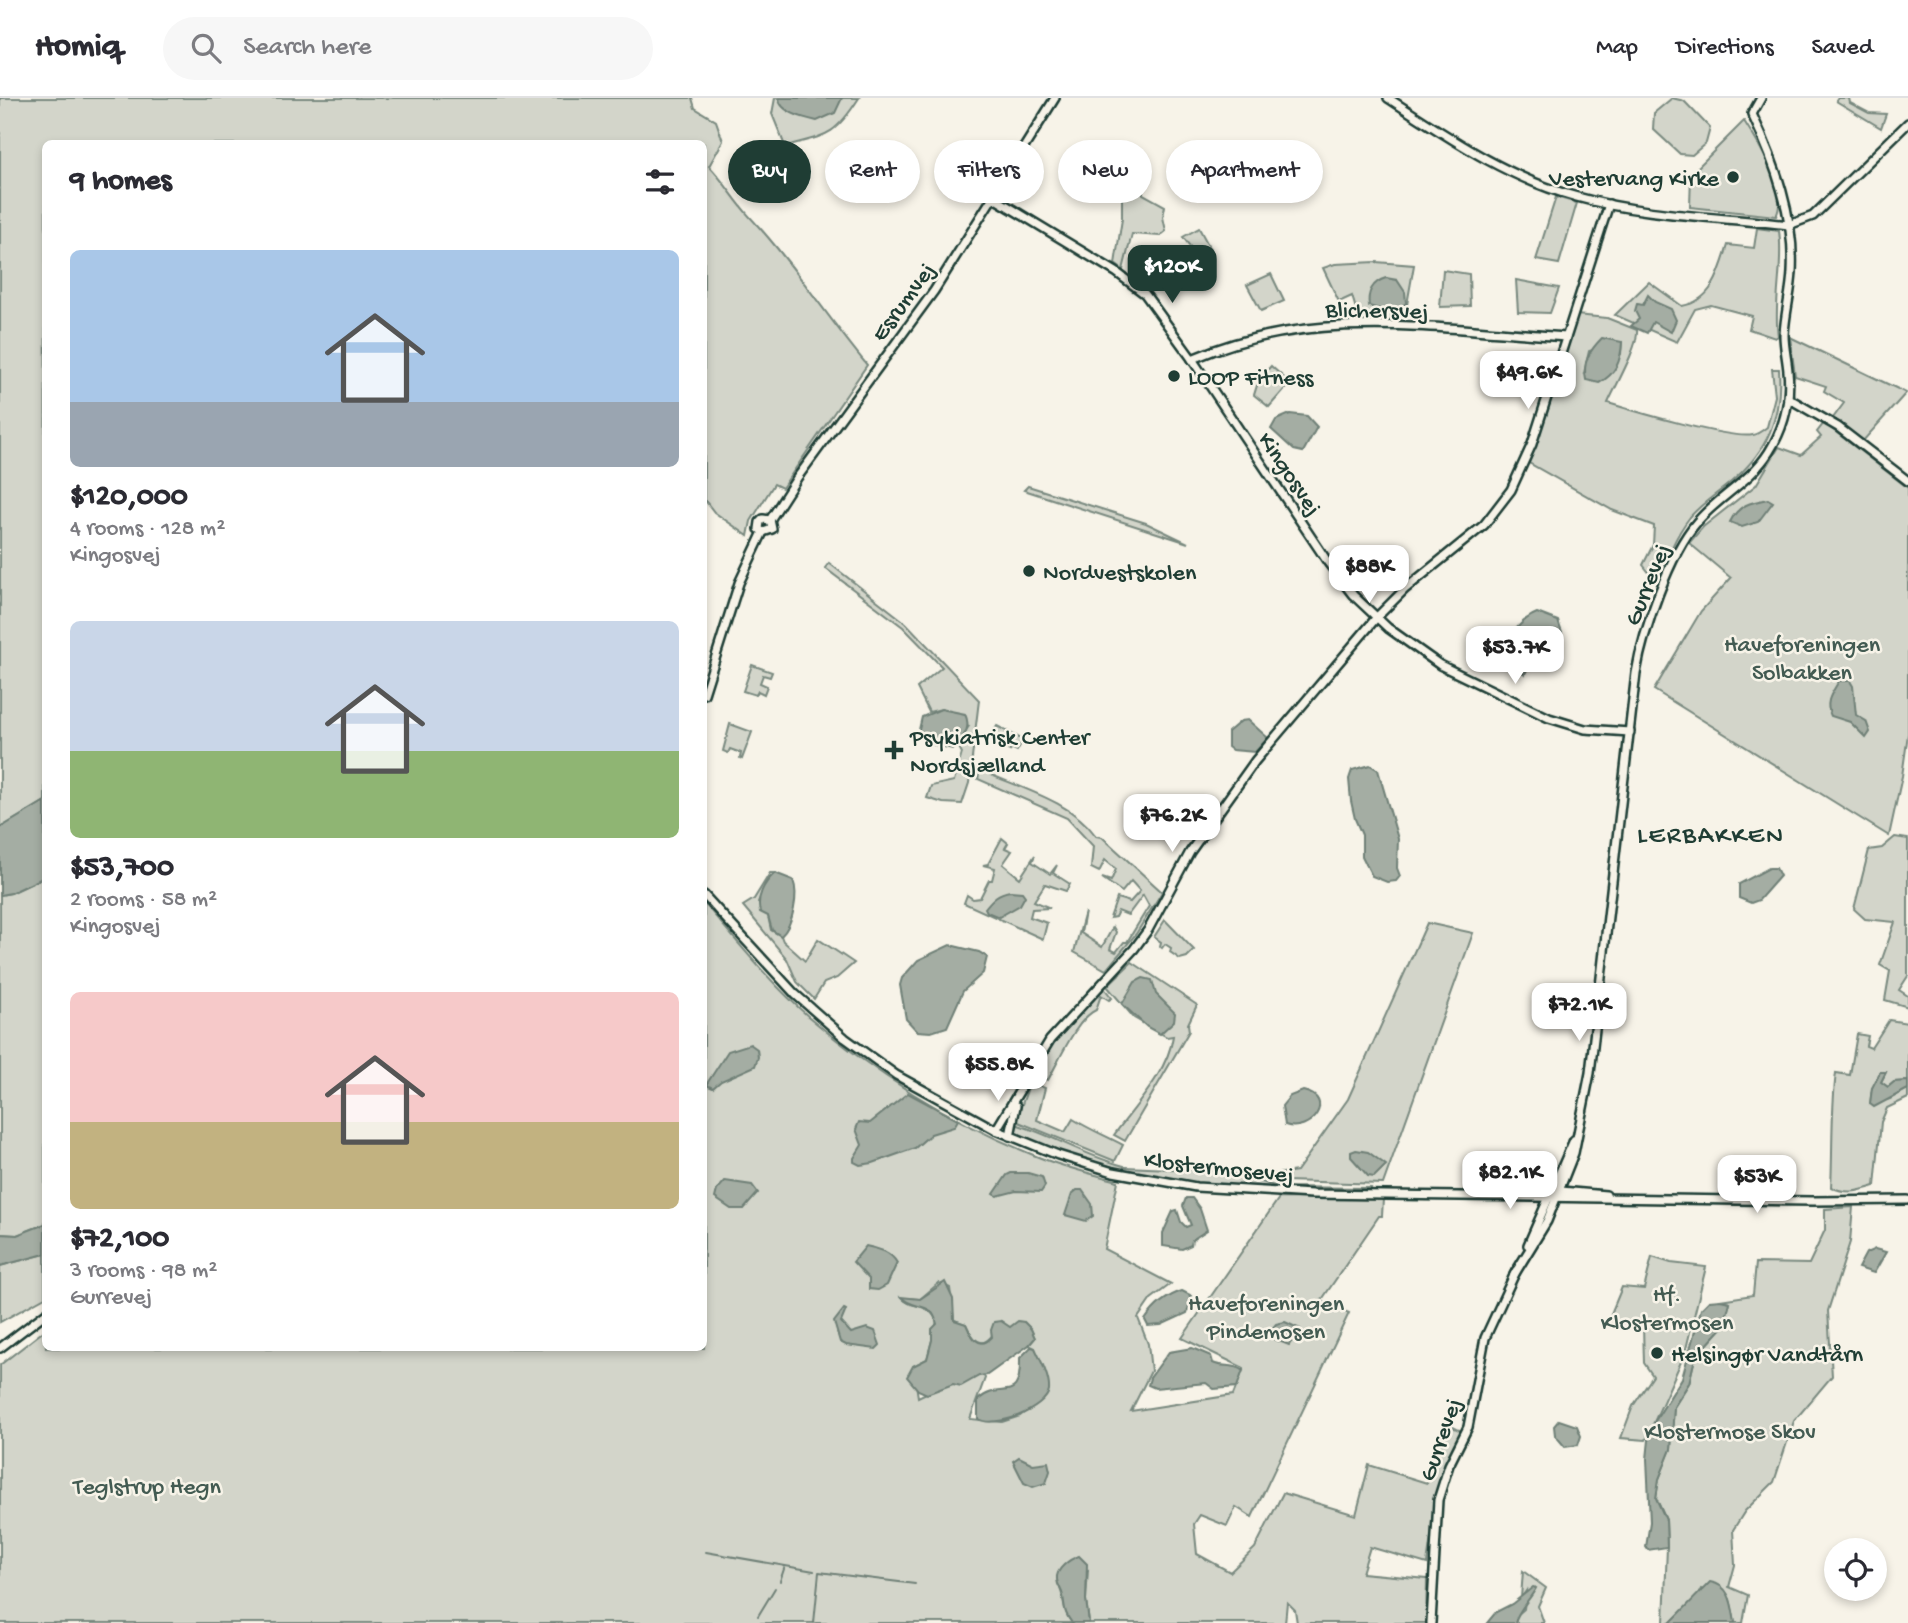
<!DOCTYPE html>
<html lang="en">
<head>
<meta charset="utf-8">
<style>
  :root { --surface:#fff; --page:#f7f7f7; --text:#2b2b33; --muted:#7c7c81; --line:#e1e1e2; --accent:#1f3d34 }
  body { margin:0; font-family:"Gochi Hand",sans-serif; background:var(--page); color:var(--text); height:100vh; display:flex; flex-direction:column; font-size:26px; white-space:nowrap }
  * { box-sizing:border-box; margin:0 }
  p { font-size:23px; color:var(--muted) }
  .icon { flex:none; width:38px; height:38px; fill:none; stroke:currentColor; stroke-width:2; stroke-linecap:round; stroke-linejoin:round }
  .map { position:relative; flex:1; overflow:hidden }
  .side { position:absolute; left:42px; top:42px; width:665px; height:1211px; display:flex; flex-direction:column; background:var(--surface); border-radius:10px; box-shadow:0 4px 10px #0003 }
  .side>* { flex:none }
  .guide { position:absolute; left:728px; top:42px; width:665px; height:63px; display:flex; gap:14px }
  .tools { position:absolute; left:1824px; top:1440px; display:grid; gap:14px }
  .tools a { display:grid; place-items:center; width:63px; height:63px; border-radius:50%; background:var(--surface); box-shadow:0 4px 10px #0003; font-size:35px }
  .price { position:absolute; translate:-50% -60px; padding:0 16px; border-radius:14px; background:#fff; color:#222; font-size:23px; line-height:46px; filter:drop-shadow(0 2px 4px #0008) }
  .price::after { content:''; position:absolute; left:50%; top:42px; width:21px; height:16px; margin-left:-10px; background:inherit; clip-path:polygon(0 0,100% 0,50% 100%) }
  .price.current { background:var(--accent); color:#fff }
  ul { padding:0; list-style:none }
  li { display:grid; align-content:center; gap:14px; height:371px; padding:0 28px }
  li span { display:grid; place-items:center; height:217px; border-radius:10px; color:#555 }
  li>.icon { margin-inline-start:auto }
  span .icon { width:126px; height:126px; fill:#fffc; stroke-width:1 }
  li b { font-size:30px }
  h2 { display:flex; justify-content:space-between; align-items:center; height:84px; padding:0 28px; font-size:30px }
  .pill { padding:0 24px; border-radius:32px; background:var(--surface); box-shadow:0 4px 10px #0003; font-size:24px; line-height:63px }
  .pill.current { background:var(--accent); color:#fff }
  header { display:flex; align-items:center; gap:42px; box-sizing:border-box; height:98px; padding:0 35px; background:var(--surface); border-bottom:2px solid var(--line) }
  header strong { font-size:33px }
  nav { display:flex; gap:38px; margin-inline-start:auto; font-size:24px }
  .search { width:490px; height:63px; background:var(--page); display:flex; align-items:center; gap:18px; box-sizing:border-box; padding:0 24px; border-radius:38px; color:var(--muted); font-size:26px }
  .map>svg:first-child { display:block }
  .green { fill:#d3d5ca; stroke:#79897f; stroke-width:2; fill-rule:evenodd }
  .water { fill:#a4ada3; stroke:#6f8077; stroke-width:2 }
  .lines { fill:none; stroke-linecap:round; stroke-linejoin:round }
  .stream { stroke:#6f8077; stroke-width:2 }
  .secondary-casing { stroke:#1f3d34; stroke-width:12 }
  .secondary { stroke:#f7f3e8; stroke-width:7 }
  .poi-dot { fill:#1f3d34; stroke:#f7f3e8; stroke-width:2.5 }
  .labels { text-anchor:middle; stroke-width:5; stroke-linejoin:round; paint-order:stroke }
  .poi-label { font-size:24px; fill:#1f3d34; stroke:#f7f3e8; text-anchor:start }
  .street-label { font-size:24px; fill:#1f3d34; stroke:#f7f3e8 }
  .park-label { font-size:24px; fill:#435b52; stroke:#f7f3e8 }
  .neighbourhood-label { font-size:26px; letter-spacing:2px; fill:#1f3d34; stroke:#f7f3e8 }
</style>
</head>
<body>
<header>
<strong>Homiq</strong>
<div class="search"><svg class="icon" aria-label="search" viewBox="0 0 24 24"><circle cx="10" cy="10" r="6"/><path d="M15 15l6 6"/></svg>Search here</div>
<nav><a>Map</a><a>Directions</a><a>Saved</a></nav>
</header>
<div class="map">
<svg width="1908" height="1525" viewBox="0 0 1908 1525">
  <rect width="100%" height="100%" fill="#f7f3e8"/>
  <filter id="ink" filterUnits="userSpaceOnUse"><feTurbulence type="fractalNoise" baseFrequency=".0143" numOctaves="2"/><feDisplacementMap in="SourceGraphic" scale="14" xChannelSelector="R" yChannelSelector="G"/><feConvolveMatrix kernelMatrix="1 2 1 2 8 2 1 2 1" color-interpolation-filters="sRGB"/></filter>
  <g filter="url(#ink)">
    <g class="green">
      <path d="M0 0H692L695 10 716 23 723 43 709 68C724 83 735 103 750 119 793 165 827 219 867 267L782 390 774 386 751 423 748 438 714 414 704 401V46H46L45 703 0 730Z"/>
      <path d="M775 0H859C834 39 827 37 785 48L772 16Z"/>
      <polygon points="1672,0 1684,3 1710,30 1706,45 1692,57 1680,56 1653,31 1654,15"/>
      <polygon points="1838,0 1849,0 1850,5 1869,15 1886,16 1881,30 1836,3"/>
      <path d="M1744 23C1757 43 1789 94 1776 118L1690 109 1691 76Z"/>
      <polygon points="1141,70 1143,96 1165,108 1163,119 1166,133 1160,138 1132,136 1123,172 1115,166 1122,121 1122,78"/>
      <polygon points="1556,99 1577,105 1559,166 1536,162"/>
      <polygon points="1199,130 1213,156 1201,163 1183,139"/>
      <path d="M1757 130 1779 133C1784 168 1773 202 1778 238L1775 240 1749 231 1752 218 1711 207 1695 211 1677 244 1615 217 1649 184 1682 208C1713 203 1720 173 1728 147L1754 150Z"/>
      <polygon points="1376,164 1414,167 1404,224 1359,221 1352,198 1339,204 1323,170 1335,166"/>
      <polygon points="1443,172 1469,176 1470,208 1440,209"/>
      <polygon points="1271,176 1284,203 1261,213 1247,187"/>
      <polygon points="1516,182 1559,190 1550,215 1518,214"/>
      <path d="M1576 217 1607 220 1637 232C1639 247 1615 289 1608 305 1634 313 1731 342 1753 337 1758 336 1763 332 1767 329L1775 298 1772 271H1779C1782 319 1768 353 1731 384 1717 396 1702 405 1690 419 1674 439 1666 463 1658 486L1643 467 1653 447 1654 428 1612 412 1529 365 1548 311ZM1622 244 1621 256 1584 275 1589 253Z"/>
      <polygon points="1790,239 1898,291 1906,295 1863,343 1833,320 1844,305 1824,293 1826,288 1795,278"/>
      <polygon points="1271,268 1290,285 1269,309 1254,297 1259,281"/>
      <polygon points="1824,325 1908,390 1908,636 1902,678 1889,738 1654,592 1701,513 1731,480 1689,445 1703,429 1756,387 1779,349 1801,357 1821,339 1817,334"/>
      <polygon points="1028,388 1146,425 1188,445 1024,392"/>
      <polygon points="829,465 906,525 979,602 969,685 962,706 943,705 927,700 931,688 954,683 962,655 957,646 969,628 941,611 929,614 917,590 942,569 903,529 825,470"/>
      <polygon points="752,567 772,574 770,579 763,577 760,585 767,588 764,596 758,593 756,597 743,593"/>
      <polygon points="730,626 752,634 742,661 740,660 741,655 730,651 728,655 723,653"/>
      <polygon points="997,628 1023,642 1017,653 1011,650 1010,653 989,642"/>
      <path d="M980 672C1019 690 1070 702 1096 738L1102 739 1162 794 1136 836 1106 872 1074 854 1085 814 1081 835 1102 849 1113 829 1116 834 1110 851 1116 854 1124 844H1127L1149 808 1143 797 1128 817 1118 813 1115 819 1110 820 1117 800 1130 804 1140 793 1131 783 1122 794 1102 780 1111 783 1116 771 1105 762 1099 774 1091 770 1093 748 1067 720 978 681Z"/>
      <polygon points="1895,739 1908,741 1908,878 1899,892 1908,898 1908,909 1885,902 1890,873 1880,867 1895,824 1865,821 1854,811 1869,752 1882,750"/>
      <polygon points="1002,740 1008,745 1005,750 1012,753 1003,766 1020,780 1035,757 1032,764 1050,776 1057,767 1053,775 1070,786 1066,793 1045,786 1034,803 1050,810 1032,811 1030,819 1047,825 1043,841 964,805 967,797 973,801 980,800 989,782 992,782 995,770 983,767 988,766"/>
      <polygon points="770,775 775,775 767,782 758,804 768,818 771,832 781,838 783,843 805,863 818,841 854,865 837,880 824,885 814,901 797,884 787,861 743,808 754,801"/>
      <polygon points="45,779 45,1126 17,1137 0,1136 0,797 11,795"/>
      <path d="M704 805C737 843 770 885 809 919 875 976 950 1023 1031 1056 1058 1068 1089 1075 1118 1083L1104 1151 1171 1186 1151 1201 1138 1220 1148 1246 1151 1273 1131 1313 1233 1297 1244 1270 1182 1240 1279 1100 1383 1101 1382 1118H1379L1321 1203 1349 1215 1252 1419 1236 1409 1227 1428 1200 1417 1194 1426 1197 1456 1230 1474 1255 1450 1283 1395 1356 1417 1369 1367 1427 1385 1449 1327 1461 1333 1438 1391 1427 1466 1370 1449 1362 1475 1427 1481 1426 1525H1297L1295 1512 1287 1504 1285 1525H1089L1086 1502 1088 1472 1058 1486C1066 1500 1061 1511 1072 1525H0V1267L45 1232 46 1250H704ZM939 1185 950 1190 954 1222 966 1226C979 1255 989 1246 1001 1223L1010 1230 1024 1224 1031 1231 1035 1240 1029 1247 1035 1250 1046 1297 1020 1318 1002 1324 970 1321 985 1280 979 1270 918 1299 913 1268 927 1261 937 1223C926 1202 914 1213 902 1200L920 1201Z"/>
      <polygon points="1165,822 1194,852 1187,859 1180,861 1170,854 1171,850 1165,846 1162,850 1160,848 1161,844 1154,839"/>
      <polygon points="1427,825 1473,835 1383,1086 1285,1083 1269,1077 1297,1073 1348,1001"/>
      <path d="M1132 864 1197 907 1188 926 1189 933 1125 1043 1114 1037C1135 1008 1168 974 1173 938L1167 939 1134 920 1107 888Z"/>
      <path d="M1104 890 1112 900 1109 902 1101 897 1096 912C1077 920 1059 963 1048 982L1034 976 1055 942Z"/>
      <path d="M1889 922 1908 925V983L1894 984 1888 989 1881 984 1886 974 1872 990 1870 1006 1890 1001 1908 991V1000L1887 1010 1881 1024 1875 1088C1859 1093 1847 1097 1831 1089 1833 1051 1831 1013 1836 975L1850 977 1857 936 1868 938 1866 948 1871 950Z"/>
      <path d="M1030 984 1045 990 1037 1022 1065 1034 1073 1021C1089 1031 1106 1038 1123 1047L1115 1063 1016 1023Z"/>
      <path d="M1015 1026C1053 1037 1085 1058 1124 1068V1072L1065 1056 1016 1037Z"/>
      <path d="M1125 1069 1216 1073 1235 1076 1278 1089 1371 1090 1370 1093C1288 1092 1205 1092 1125 1072Z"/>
      <polygon points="1853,1109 1850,1144 1828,1213 1832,1278 1794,1323 1774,1384 1745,1413 1733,1432 1735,1467 1729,1489 1748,1497 1743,1525 1735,1525 1730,1501 1701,1491 1696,1501 1670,1525 1664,1525 1667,1449 1666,1422 1656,1400 1659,1381 1671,1351 1674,1309 1689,1285 1695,1260 1724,1228 1730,1204 1720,1202 1753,1197 1756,1165 1809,1166 1825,1132 1825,1111"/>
      <polygon points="45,1156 45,1199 0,1224 0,1168"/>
      <polygon points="1652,1159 1671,1165 1706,1169 1685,1255 1646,1342 1621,1340 1633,1308 1653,1278 1644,1265 1643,1227 1608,1223 1622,1189 1644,1191"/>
      <polygon points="1523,1473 1546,1490 1538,1508 1544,1525 1515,1525 1516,1518 1524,1511 1526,1493 1521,1500"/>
    </g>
    <g class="water">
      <path d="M779 0H842L835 15 817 23C804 20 779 14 779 0Z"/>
      <path d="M1386 180 1397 182 1405 194 1406 205 1400 211 1382 212 1369 208C1367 195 1372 184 1386 180Z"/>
      <polygon points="1648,197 1655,204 1671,211 1676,222 1671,234 1653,224 1647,235 1631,228 1639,221 1635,213 1637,206 1643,207"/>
      <path d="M1602 240 1622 244C1621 263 1616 276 1599 285L1586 282C1582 264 1590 252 1602 240Z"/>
      <polygon points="1290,316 1307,318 1317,329 1303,354 1294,352 1271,331 1276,322"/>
      <path d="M1768 401 1773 404 1758 424 1742 429 1730 424C1738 407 1751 404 1768 401Z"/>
      <path d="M1537 515 1558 523 1562 535C1552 555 1532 556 1525 576L1503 563C1499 547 1521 521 1537 515Z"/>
      <path d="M1839 583H1850L1853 588 1856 617 1866 623 1870 634 1866 640 1850 624 1831 618C1824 604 1832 595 1839 583Z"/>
      <path d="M941 611 965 616C972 631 963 639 953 651L930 646 918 636 922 619Z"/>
      <polygon points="1248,622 1268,640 1255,654 1232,652 1228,649 1228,634 1241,623"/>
      <polygon points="1370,667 1378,672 1398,741 1397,770 1400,778 1396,783 1387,784 1372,778 1362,758 1362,737 1355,721 1351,703 1349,681 1352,672"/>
      <polygon points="45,703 45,779 11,795 0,797 0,730"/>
      <polygon points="1769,770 1776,770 1780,778 1759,802 1751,805 1739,800 1739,786"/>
      <path d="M775 775 793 782C799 797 793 827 781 838L772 832 768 818 760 814C756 799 764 785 775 775Z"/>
      <path d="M1010 793 1022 794 1025 798 1020 807 999 819 987 814 985 810C993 800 998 795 1010 793Z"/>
      <polygon points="950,847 979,854 987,859 983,875 963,893 947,929 931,934 917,933 906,921 900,887 902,880 918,862"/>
      <polygon points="1143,880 1152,882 1156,896 1175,915 1174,923 1160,936 1147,929 1122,906 1135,884"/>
      <polygon points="750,946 757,951 758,959 755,968 721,983 713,990 706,987 728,953"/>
      <polygon points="1880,974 1886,974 1881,984 1888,989 1894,984 1908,983 1908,991 1874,1009 1870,1006 1872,990"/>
      <path d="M1303 993C1337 1000 1311 1036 1285 1027L1282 1008 1290 998Z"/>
      <polygon points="908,995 958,1022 954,1029 931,1036 915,1050 873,1065 860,1067 854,1064 854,1060 862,1047 856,1031 859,1024 870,1025"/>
      <polygon points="1356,1052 1368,1054 1386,1067 1374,1079 1368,1078 1351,1059 1351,1054"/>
      <polygon points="1011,1075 1028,1075 1042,1079 1045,1088 1041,1094 1016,1093 997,1098 994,1096 1007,1077"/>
      <polygon points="725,1083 752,1087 758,1095 744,1111 731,1111 715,1100 717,1092"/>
      <polygon points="1077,1092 1082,1092 1092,1106 1093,1118 1086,1123 1065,1117 1072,1096"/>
      <polygon points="1186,1100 1192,1100 1200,1111 1207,1132 1192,1142 1191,1147 1182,1151 1163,1148 1163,1135 1173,1113 1177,1112 1181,1124 1186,1129 1191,1127 1183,1108"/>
      <polygon points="45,1126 45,1156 0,1168 0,1136 17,1137"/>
      <path d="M866 1148C879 1151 890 1153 897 1165L887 1187 878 1192 869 1191V1181L853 1164Z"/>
      <polygon points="1875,1151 1886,1154 1874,1175 1858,1170 1866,1155"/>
      <path d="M945 1184 953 1201 954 1222 966 1226C971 1238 979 1253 992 1239L991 1232 994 1224 1001 1223 1010 1229 1018 1223 1024 1224 1031 1231 1035 1240 1029 1247 987 1277 979 1278 961 1288 953 1286 927 1296 918 1292 907 1279 913 1268 927 1261 932 1242V1231L937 1226C931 1201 915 1214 901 1199L920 1201Z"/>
      <path d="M1182 1193 1192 1198 1187 1215 1161 1227 1148 1228 1145 1222C1155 1207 1166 1198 1182 1193Z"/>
      <polygon points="1720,1202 1730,1204 1724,1228 1695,1260 1689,1285 1674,1309 1671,1351 1659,1381 1656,1400 1666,1422 1667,1449 1648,1452 1646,1449 1650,1424 1647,1361 1649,1342 1655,1323 1682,1280 1701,1211 1709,1203"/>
      <polygon points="844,1211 846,1212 841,1224 851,1235 867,1230 875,1233 880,1247 876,1251 846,1247 840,1244 834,1224"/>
      <polygon points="1285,1224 1300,1231 1289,1247 1266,1238 1276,1226"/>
      <path d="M1031 1249 1035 1250C1040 1261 1050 1279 1049 1292 1046 1311 995 1331 978 1321V1302C1001 1281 1021 1310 1020 1260Z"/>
      <path d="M1192 1250 1211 1258 1213 1265C1223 1270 1233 1265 1243 1272L1237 1289 1214 1291 1206 1285 1155 1290 1148 1287 1150 1280 1169 1254Z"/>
      <polygon points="1559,1322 1577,1328 1581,1338 1578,1347 1565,1349 1555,1337 1554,1328"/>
      <polygon points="1019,1359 1033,1366 1048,1364 1050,1373 1046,1385 1033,1389 1024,1385 1013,1363"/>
      <path d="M1079 1458 1087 1466 1086 1502 1089 1525H1072C1064 1515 1065 1510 1063 1498 1062 1492 1058 1488 1057 1482 1055 1471 1070 1461 1079 1458Z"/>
      <path d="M1710 1484C1731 1487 1732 1508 1735 1525H1670Z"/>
      <path d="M1533 1489 1536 1490C1530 1502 1517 1513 1515 1525H1487L1496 1514 1512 1506Z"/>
    </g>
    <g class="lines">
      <g class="stream">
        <polyline points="706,1454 814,1473"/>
        <polyline points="780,1483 785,1468"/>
        <polyline points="758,1518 775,1490"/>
        <polyline points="814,1525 819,1474 915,1486"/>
      </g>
      <defs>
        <g id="secondary">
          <path d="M1388 0C1448 39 1507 80 1577 99 1645 118 1720 119 1789 127L1813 118 1908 25"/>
          <polyline points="994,100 1116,174 1145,196 1192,261 1327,463 1353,497 1388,530 1440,567 1549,620 1585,631 1630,634"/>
          <path d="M1192 261C1314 208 1438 231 1566 239"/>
          <polyline points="1788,300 1838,329 1908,383"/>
          <polyline points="770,422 797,380 934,193 1055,0"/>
          <polyline points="763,434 759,431 760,424 763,421 770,422"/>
          <polyline points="763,434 772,431 770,422"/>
          <polyline points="704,596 739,485 763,434"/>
          <polyline points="704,797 795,896 845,940 896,977 996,1032 1058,1057 1113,1074 1196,1089 1312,1096 1813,1103 1908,1102"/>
          <polyline points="996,1032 1050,942 1134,851 1148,832 1190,754 1255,663 1377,519 1405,491 1484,427 1511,392 1532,346 1609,106"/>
          <polyline points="1010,1038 1016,1008"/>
          <polyline points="1499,1095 1561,1093 1606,1097"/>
          <polyline points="1528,1147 1574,1042"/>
          <path d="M1514 1177 1547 1123 1574 1055 1590 975 1636 575C1643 534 1669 456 1697 424 1719 398 1750 384 1769 354 1784 330 1791 302 1788 273 1787 261 1784 249 1784 237 1785 215 1791 195 1792 174 1795 119 1775 65 1752 16L1761 0"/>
          <polyline points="0,1250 46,1215"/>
          <polyline points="1431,1525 1438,1402 1449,1367 1468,1329 1485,1240 1516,1173"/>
        </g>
      </defs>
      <use href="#secondary" class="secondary-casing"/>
      <use href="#secondary" class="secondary"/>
    </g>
  </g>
  <g class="poi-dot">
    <circle cx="1733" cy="79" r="7"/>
    <circle cx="1174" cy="278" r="7"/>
    <circle cx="1029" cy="473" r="7"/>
    <path d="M890.5 641.5h7v7h7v7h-7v7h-7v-7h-7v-7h7z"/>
    <circle cx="1657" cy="1255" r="7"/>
  </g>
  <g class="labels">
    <g class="poi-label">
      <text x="1719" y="87" text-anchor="end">Vestervang Kirke</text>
      <text x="1188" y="286">LOOP Fitness</text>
      <text x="1043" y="481">Nordvestskolen</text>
      <text x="910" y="646">Psykiatrisk Center<tspan x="910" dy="28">Nordsjælland</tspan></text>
      <text x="1671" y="1263">Helsingør Vandtårn</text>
    </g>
    <g class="street-label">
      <text transform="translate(902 203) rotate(-54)" y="8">Esrumvej</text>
      <text transform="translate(1377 211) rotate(1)" y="8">Blichersvej</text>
      <text transform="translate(1291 375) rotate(56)" y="8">Kingosvej</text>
      <text transform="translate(1646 486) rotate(-68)" y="8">Gurrevej</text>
      <text transform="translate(1219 1068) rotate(6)" y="8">Klostermosevej</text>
      <text transform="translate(1439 1341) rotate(-71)" y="8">Gurrevej</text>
    </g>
    <g class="park-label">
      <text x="1802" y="553">Haveforeningen<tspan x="1802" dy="28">Solbakken</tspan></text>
      <text x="1667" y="1203">Hf.<tspan x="1667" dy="28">Klostermosen</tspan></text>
      <text x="1266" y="1212">Haveforeningen<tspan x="1266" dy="28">Pindemosen</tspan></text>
      <text x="1730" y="1340">Klostermose Skov</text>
      <text x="147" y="1395">Teglstrup Hegn</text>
    </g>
    <g class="neighbourhood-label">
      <text x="1711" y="744">LERBAKKEN</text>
    </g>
  </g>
</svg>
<div class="tools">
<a><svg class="icon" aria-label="locate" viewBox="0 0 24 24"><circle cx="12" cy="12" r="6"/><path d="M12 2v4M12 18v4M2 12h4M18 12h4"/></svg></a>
</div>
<b class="price current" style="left:1172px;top:207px">$120K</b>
<b class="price" style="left:1528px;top:313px">$49.6K</b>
<b class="price" style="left:1369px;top:507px">$88K</b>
<b class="price" style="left:1515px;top:588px">$53.7K</b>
<b class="price" style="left:1172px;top:756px">$76.2K</b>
<b class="price" style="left:1579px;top:945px">$72.1K</b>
<b class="price" style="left:998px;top:1005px">$55.8K</b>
<b class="price" style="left:1510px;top:1113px">$82.1K</b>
<b class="price" style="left:1757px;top:1117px">$53K</b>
<div class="guide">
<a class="pill current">Buy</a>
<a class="pill">Rent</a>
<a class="pill">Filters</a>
<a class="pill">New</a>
<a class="pill">Apartment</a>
</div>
<section class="side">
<h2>9 homes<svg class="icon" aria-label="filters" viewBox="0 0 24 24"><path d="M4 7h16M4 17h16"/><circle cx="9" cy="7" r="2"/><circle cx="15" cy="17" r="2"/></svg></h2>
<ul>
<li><span style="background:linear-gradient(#a9c7e8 70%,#9aa5b1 0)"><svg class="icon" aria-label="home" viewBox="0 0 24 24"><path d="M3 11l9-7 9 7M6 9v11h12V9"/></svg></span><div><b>$120,000</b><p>4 rooms · 128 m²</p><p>Kingosvej</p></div></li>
<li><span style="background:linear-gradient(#c9d6e8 60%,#8fb573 0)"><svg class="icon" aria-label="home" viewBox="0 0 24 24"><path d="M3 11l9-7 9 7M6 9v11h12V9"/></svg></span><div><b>$53,700</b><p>2 rooms · 58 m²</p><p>Kingosvej</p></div></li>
<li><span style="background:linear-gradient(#f6c9c9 60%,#c2b280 0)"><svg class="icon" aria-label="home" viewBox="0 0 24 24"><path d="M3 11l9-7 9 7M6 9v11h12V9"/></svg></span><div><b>$72,100</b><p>3 rooms · 98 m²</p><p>Gurrevej</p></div></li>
</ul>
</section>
</div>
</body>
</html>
